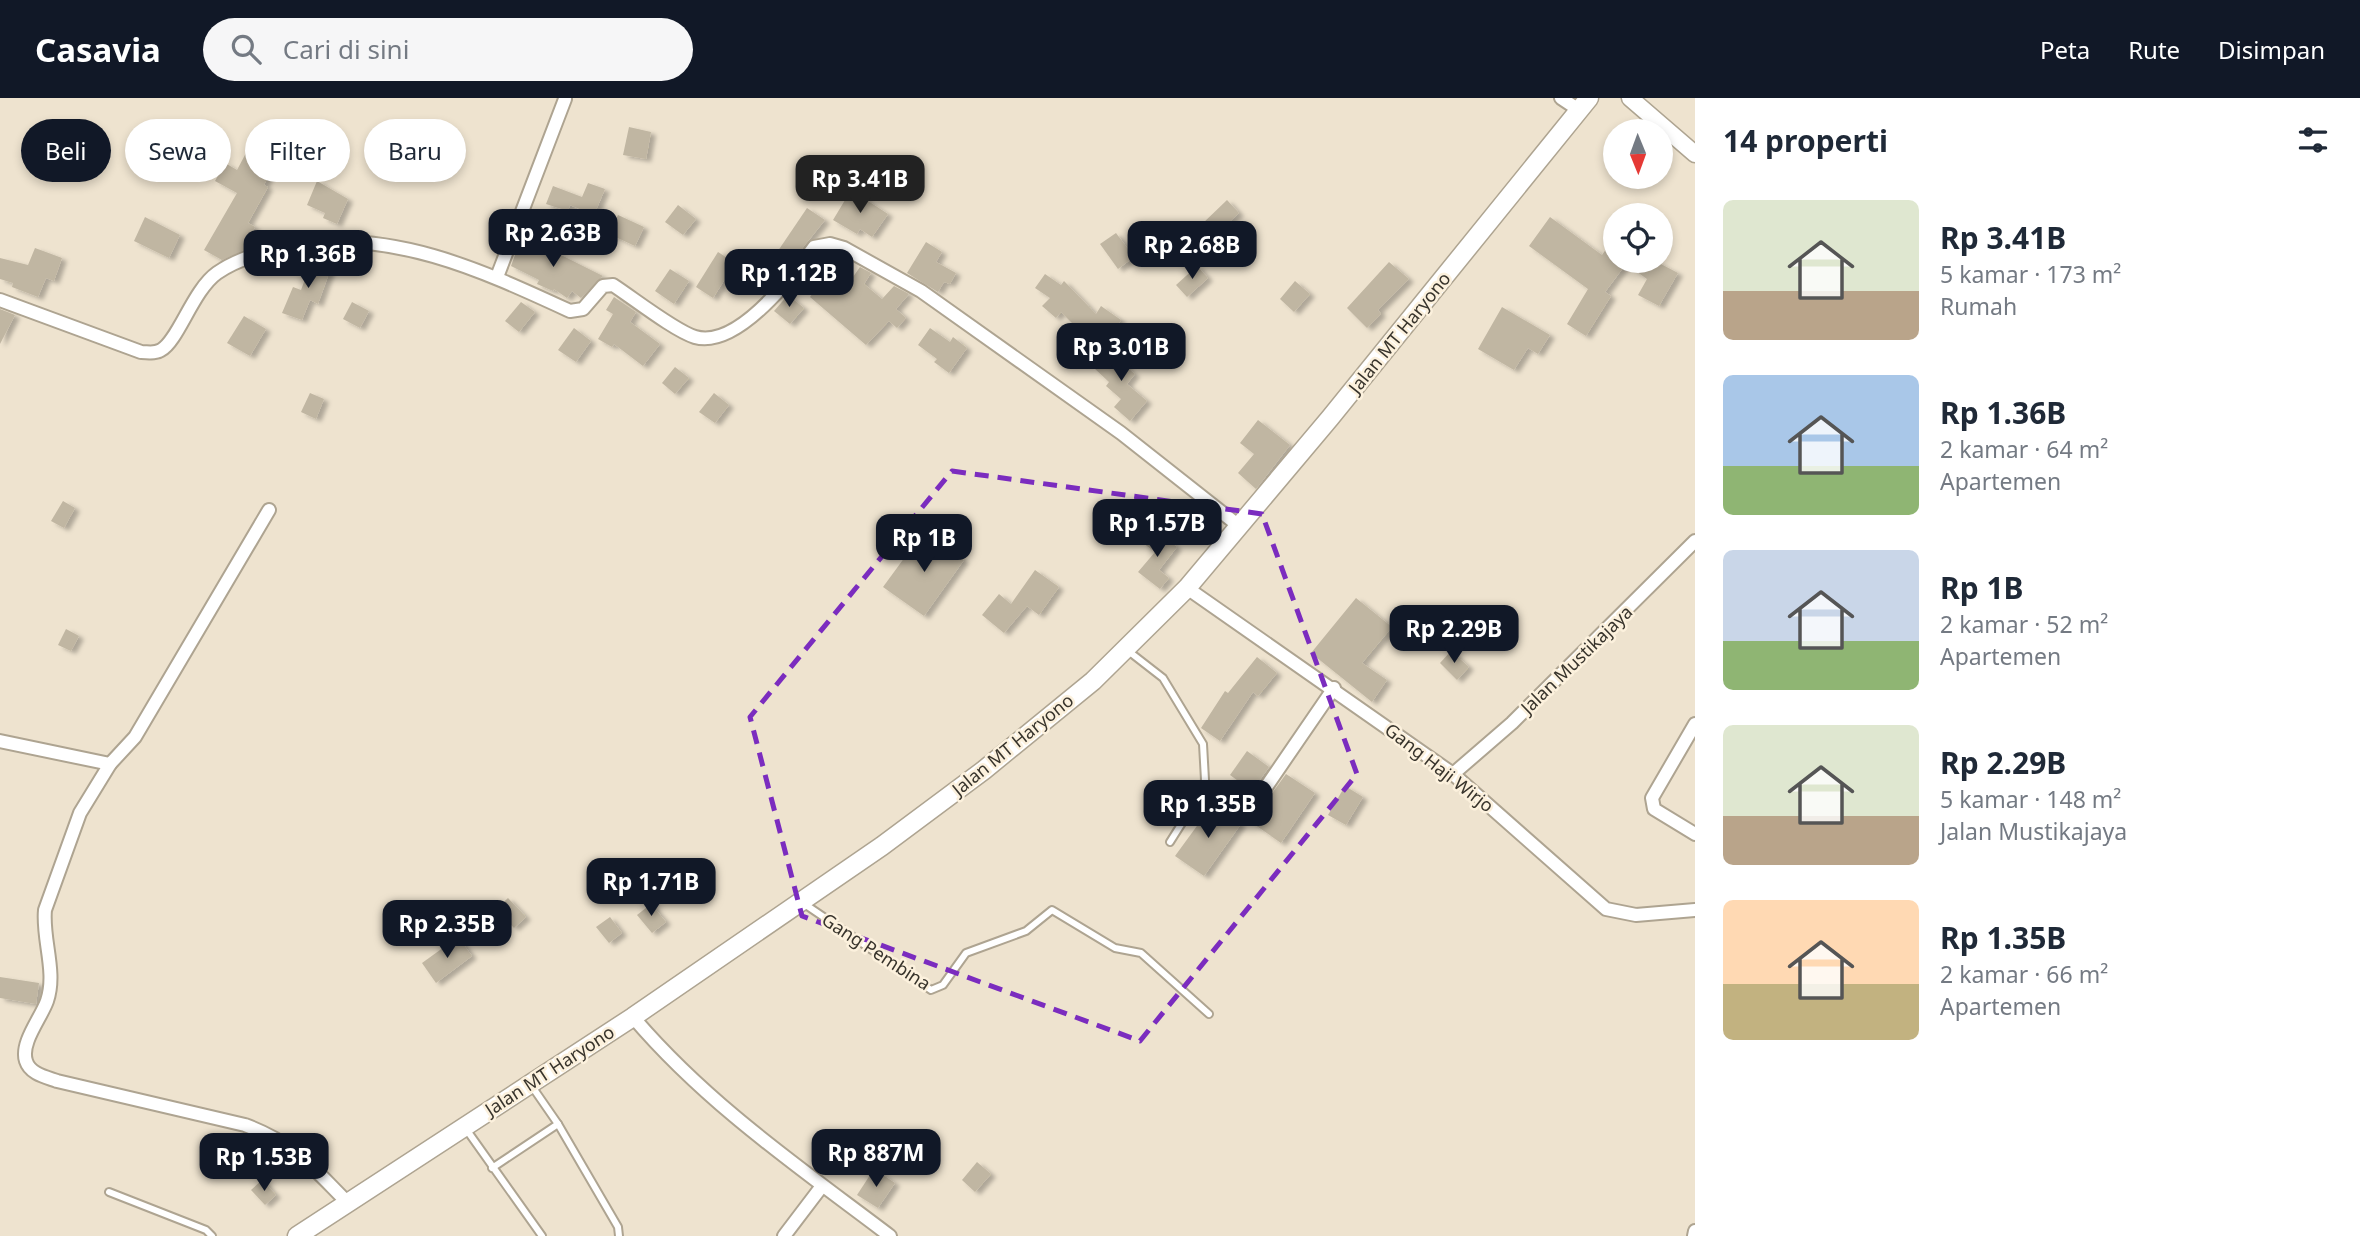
<!DOCTYPE html>
<html lang="id">
<head>
<meta charset="utf-8">
<style>
  :root { --surface:#fff; --page:#f6f6f7; --text:#1f2937; --muted:#747a83; --accent:#111827 }
  body { margin:0; font-family:"Noto Sans",sans-serif; background:var(--page); color:var(--text); height:100vh; display:flex; flex-direction:column; font-size:26px; white-space:nowrap }
  * { box-sizing:border-box; margin:0 }
  p { font-size:23px; color:var(--muted) }
  .icon { flex:none; width:38px; height:38px; fill:none; stroke:currentColor; stroke-width:2; stroke-linecap:round; stroke-linejoin:round }
  .map { position:relative; flex:1; overflow:hidden }
  .sheet { display:flex; flex-direction:column; background:var(--surface); width:665px }
  .sheet>* { flex:none }
  .guide { position:absolute; left:21px; top:21px; width:665px; height:63px; display:flex; gap:14px }
  .needle { width:46px; rotate:179deg }
  .buttons { position:absolute; left:1603px; top:21px; display:grid; gap:14px }
  .buttons a { display:grid; place-items:center; width:70px; height:70px; border-radius:50%; background:var(--surface); box-shadow:0 4px 10px #0003; font-size:35px }
  .price { position:absolute; translate:-50% -60px; padding:0 16px; border-radius:14px; background:var(--accent); color:#fff; font-size:23px; line-height:46px; filter:drop-shadow(0 2px 4px #0008) }
  .price::after { content:''; position:absolute; left:50%; top:42px; width:21px; height:16px; margin-left:-10px; background:inherit; clip-path:polygon(0 0,100% 0,50% 100%) }
  .price.current { background:#222; color:#fff }
  ul { padding:0; list-style:none }
  li { display:flex; align-items:center; gap:21px; height:175px; padding:0 28px }
  li span { display:grid; place-items:center; flex:none; width:196px; height:140px; border-radius:10px; color:#555 }
  li>.icon { margin-inline-start:auto }
  span .icon { width:84px; height:84px; fill:#fffc; stroke-width:1 }
  li b { font-size:30px }
  h2 { display:flex; justify-content:space-between; align-items:center; height:84px; padding:0 28px; font-size:30px }
  .tag { padding:0 24px; border-radius:32px; background:var(--surface); box-shadow:0 4px 10px #0003; font-size:24px; line-height:63px }
  .tag.current { background:var(--accent); color:#fff }
  header { display:flex; align-items:center; gap:42px; box-sizing:border-box; height:98px; padding:0 35px; background:var(--accent); color:#fff }
  header strong { font-size:33px }
  nav { display:flex; gap:38px; margin-inline-start:auto; font-size:24px }
  .search { width:490px; height:63px; background:var(--page); display:flex; align-items:center; gap:18px; box-sizing:border-box; padding:0 24px; border-radius:38px; color:var(--muted); font-size:26px }
  main { display:flex; flex:1; min-height:0 }
  .map>svg:first-child { display:block }
  .building { fill:#c0b6a2; filter:url(#shadow) }
  .lines { fill:none; stroke-linecap:round; stroke-linejoin:round }
  .service-casing { stroke:#aea491; stroke-width:10 }
  .minor-casing { stroke:#aea491; stroke-width:16 }
  .tertiary-casing { stroke:#aea491; stroke-width:19 }
  .secondary-casing { stroke:#aea491; stroke-width:21 }
  .service { stroke:#fff; stroke-width:6 }
  .minor { stroke:#fff; stroke-width:12 }
  .tertiary { stroke:#fff; stroke-width:16 }
  .secondary { stroke:#fff; stroke-width:18 }
  .marked { fill:none; stroke:#7b2cbf; stroke-width:5; stroke-dasharray:14 9; stroke-linejoin:round }
  .labels { text-anchor:middle; stroke-width:5; stroke-linejoin:round; paint-order:stroke }
  .street-label { font-size:18px; fill:#38342c; stroke:#fcf1dd }
</style>
</head>
<body>
<header>
<strong>Casavia</strong>
<div class="search"><svg class="icon" aria-label="search" viewBox="0 0 24 24"><circle cx="10" cy="10" r="6"/><path d="M15 15l6 6"/></svg>Cari di sini</div>
<nav><a>Peta</a><a>Rute</a><a>Disimpan</a></nav>
</header>
<main>
<div class="map">
<svg width="1695" height="1138" viewBox="0 0 1695 1138">
  <defs>
    <filter id="shadow"><feDropShadow dx="5" dy="3" stdDeviation="2" flood-color="#0004"/></filter>
  </defs>
  <rect width="100%" height="100%" fill="#eee3cf"/>
  <g class="building">
    <polygon points="629,29 651,34 646,61 623,57"/>
    <polygon points="254,40 281,54 264,87 268,89 248,125 255,129 244,152 222,162 204,152 237,95 215,83 225,65 237,72"/>
    <polygon points="317,83 348,101 337,126 323,120 325,115 307,107"/>
    <polygon points="588,85 605,91 594,117 570,107 568,113 546,106 553,88 582,99"/>
    <polygon points="851,92 888,116 872,139 860,131 857,136 833,122"/>
    <polygon points="1227,102 1239,115 1213,139 1201,127"/>
    <polygon points="678,107 696,121 683,137 665,124"/>
    <polygon points="807,110 825,122 775,184 763,175"/>
    <polygon points="618,117 644,129 635,148 609,136"/>
    <polygon points="145,119 180,137 169,160 134,143"/>
    <polygon points="1550,119 1602,157 1615,138 1615,163 1655,163 1678,175 1659,208 1638,197 1647,181 1626,166 1605,194 1611,198 1586,238 1567,226 1588,191 1529,148"/>
    <polygon points="523,135 539,146 603,178 581,200 572,193 567,200 554,191 553,193 537,186 539,182 511,168"/>
    <polygon points="1116,135 1134,159 1118,171 1100,146"/>
    <polygon points="926,144 942,154 936,164 956,175 950,186 944,184 938,194 907,175"/>
    <polygon points="35,150 62,160 54,183 46,180 38,199 12,189 13,185 0,181 0,160 28,167"/>
    <polygon points="718,154 735,165 713,200 696,189"/>
    <polygon points="313,160 332,167 318,206 310,202 302,222 282,215 293,189 301,192"/>
    <polygon points="1389,164 1409,181 1378,212 1381,216 1367,230 1347,210"/>
    <polygon points="835,165 853,179 860,169 871,175 864,186 882,201 894,188 909,196 896,211 906,220 897,230 889,223 866,247 810,199"/>
    <polygon points="1197,168 1208,180 1187,199 1176,187"/>
    <polygon points="670,171 689,183 674,206 655,193"/>
    <polygon points="1045,176 1061,187 1064,183 1096,216 1101,208 1121,222 1105,245 1077,225 1075,228 1061,214 1056,220 1042,208 1050,200 1035,190"/>
    <polygon points="1295,183 1310,196 1294,214 1280,201"/>
    <polygon points="788,197 804,210 790,226 774,213"/>
    <polygon points="614,199 636,214 630,224 660,246 643,268 614,246 612,249 598,241 613,216 606,212"/>
    <polygon points="352,204 369,213 360,230 343,221"/>
    <polygon points="521,204 535,214 519,234 505,223"/>
    <polygon points="1502,209 1550,237 1538,256 1528,250 1514,272 1478,251"/>
    <polygon points="0,211 15,217 0,246"/>
    <polygon points="244,218 266,231 250,258 227,245"/>
    <polygon points="574,230 591,243 576,264 558,252"/>
    <polygon points="930,230 950,244 953,239 967,250 949,275 934,264 937,261 918,247"/>
    <polygon points="1114,248 1126,258 1120,264 1135,276 1127,286 1147,303 1130,323 1114,309 1121,301 1106,288 1109,284 1094,270"/>
    <polygon points="675,269 689,280 675,296 662,285"/>
    <polygon points="310,295 324,301 316,321 301,314"/>
    <polygon points="714,295 729,307 715,325 699,314"/>
    <polygon points="1258,322 1290,347 1256,391 1238,375 1254,356 1240,345"/>
    <polygon points="63,403 75,410 64,430 51,423"/>
    <polygon points="1153,431 1177,449 1159,472 1169,480 1160,491 1138,474 1155,454 1143,445"/>
    <polygon points="924,433 964,462 924,518 883,489"/>
    <polygon points="1035,472 1059,489 1039,517 1027,508 1004,535 982,517 999,496 1011,506"/>
    <polygon points="1356,500 1392,529 1362,565 1387,582 1372,604 1311,555"/>
    <polygon points="66,531 79,538 71,553 58,547"/>
    <polygon points="1451,553 1469,569 1457,582 1440,565"/>
    <polygon points="1257,559 1277,575 1258,598 1253,594 1220,643 1201,630 1225,593 1228,595"/>
    <polygon points="1247,653 1269,669 1252,693 1230,677"/>
    <polygon points="1286,676 1315,695 1281,745 1251,724"/>
    <polygon points="1345,688 1363,699 1346,727 1328,717"/>
    <polygon points="1213,706 1241,726 1204,778 1175,758"/>
    <polygon points="508,800 526,819 514,830 496,811"/>
    <polygon points="651,806 666,824 652,835 637,817"/>
    <polygon points="610,819 622,835 609,845 596,829"/>
    <polygon points="458,839 472,858 436,885 422,865"/>
    <polygon points="0,879 39,885 36,906 0,900"/>
    <polygon points="977,1064 991,1076 975,1094 962,1082"/>
    <polygon points="874,1071 895,1085 878,1110 857,1097"/>
    <polygon points="262,1082 276,1097 265,1107 251,1092"/>
  </g>
  <g class="lines">
    <defs>
      <g id="service">
        <polyline points="1127,552 1163,580 1203,646 1205,682 1201,695 1170,744"/>
        <polyline points="803,805 931,892 943,887 966,855 1026,833 1052,812 1115,850 1141,855 1209,916"/>
        <polyline points="531,987 558,1026 618,1129 619,1138"/>
        <polyline points="466,1031 542,1138"/>
        <polyline points="492,1070 558,1026"/>
        <polyline points="109,1094 206,1132 212,1138"/>
      </g>
      <g id="minor">
        <polyline points="1561,0 1579,12"/>
        <polyline points="497,179 565,1"/>
        <path d="M0 202 141 254C148 254 155 256 161 252 178 243 193 192 217 175 238 160 266 153 291 148 391 130 481 172 570 213L583 211 603 188 613 187C633 200 675 233 695 239 737 251 792 179 814 149L830 146 844 150 921 193 1121 335 1239 428"/>
        <polyline points="1187,490 1453,676 1606,811 1636,817 1695,812"/>
        <polyline points="1695,626 1652,700 1654,711 1695,736"/>
        <polyline points="0,643 110,666 135,639 269,412"/>
        <path d="M110 666 80 715 45 812C42 841 57 874 47 903 41 920 20 945 26 963 30 976 46 979 57 983L245 1027C294 1045 312 1069 348 1105"/>
        <polyline points="1453,676 1512,625 1695,443"/>
        <polyline points="1251,711 1334,590"/>
        <path d="M633 919C707 1006 799 1069 890 1138"/>
        <polyline points="784,1138 822,1088"/>
        <polyline points="1694,1138 1695,1133"/>
      </g>
      <polyline id="tertiary" points="1630,0 1695,56"/>
      <polyline id="secondary" points="297,1138 633,919 882,748 984,672 1093,583 1187,490 1330,320 1589,0"/>
    </defs>
    <use href="#service" class="service-casing"/>
    <use href="#minor" class="minor-casing"/>
    <use href="#tertiary" class="tertiary-casing"/>
    <use href="#secondary" class="secondary-casing"/>
    <use href="#service" class="service"/>
    <use href="#minor" class="minor"/>
    <use href="#tertiary" class="tertiary"/>
    <use href="#secondary" class="secondary"/>
  </g>
  <path class="marked" d="M952 373 1262 416 1357 676 1140 943 802 818 750 619Z"/>
  <g class="labels">
    <g class="street-label">
      <text transform="translate(1400 235) rotate(-51)" y="6">Jalan MT Haryono</text>
      <text transform="translate(1577 562) rotate(-44)" y="6">Jalan Mustikajaya</text>
      <text transform="translate(1013 647) rotate(-39)" y="6">Jalan MT Haryono</text>
      <text transform="translate(1439 670) rotate(38)" y="6">Gang Haji Wirjo</text>
      <text transform="translate(876 854) rotate(33)" y="6">Gang Pembina</text>
      <text transform="translate(550 973) rotate(-33)" y="6">Jalan MT Haryono</text>
    </g>
  </g>
</svg>
<div class="buttons">
<a><svg class="needle" viewBox="-14 -14 28 28"><path d="M0-13l5 13h-10z" fill="#e53935"/><path d="M0 13l5-13h-10z" fill="#747a83"/></svg></a>
<a><svg class="icon" aria-label="locate" viewBox="0 0 24 24"><circle cx="12" cy="12" r="6"/><path d="M12 2v4M12 18v4M2 12h4M18 12h4"/></svg></a>
</div>
<b class="price current" style="left:860px;top:117px">Rp 3.41B</b>
<b class="price" style="left:553px;top:171px">Rp 2.63B</b>
<b class="price" style="left:1192px;top:183px">Rp 2.68B</b>
<b class="price" style="left:308px;top:192px">Rp 1.36B</b>
<b class="price" style="left:789px;top:211px">Rp 1.12B</b>
<b class="price" style="left:1121px;top:285px">Rp 3.01B</b>
<b class="price" style="left:1157px;top:461px">Rp 1.57B</b>
<b class="price" style="left:924px;top:476px">Rp 1B</b>
<b class="price" style="left:1454px;top:567px">Rp 2.29B</b>
<b class="price" style="left:1208px;top:742px">Rp 1.35B</b>
<b class="price" style="left:651px;top:820px">Rp 1.71B</b>
<b class="price" style="left:447px;top:862px">Rp 2.35B</b>
<b class="price" style="left:876px;top:1091px">Rp 887M</b>
<b class="price" style="left:264px;top:1095px">Rp 1.53B</b>
<div class="guide">
<a class="tag current">Beli</a>
<a class="tag">Sewa</a>
<a class="tag">Filter</a>
<a class="tag">Baru</a>
</div>
</div>
<section class="sheet">
<h2>14 properti<svg class="icon" aria-label="filters" viewBox="0 0 24 24"><path d="M4 7h16M4 17h16"/><circle cx="9" cy="7" r="2"/><circle cx="15" cy="17" r="2"/></svg></h2>
<ul>
<li><span style="background:linear-gradient(#dfe7d0 65%,#b9a48a 0)"><svg class="icon" aria-label="home" viewBox="0 0 24 24"><path d="M3 11l9-7 9 7M6 9v11h12V9"/></svg></span><div><b>Rp 3.41B</b><p>5 kamar · 173 m²</p><p>Rumah</p></div></li>
<li><span style="background:linear-gradient(#a9c7e8 65%,#8fb573 0)"><svg class="icon" aria-label="home" viewBox="0 0 24 24"><path d="M3 11l9-7 9 7M6 9v11h12V9"/></svg></span><div><b>Rp 1.36B</b><p>2 kamar · 64 m²</p><p>Apartemen</p></div></li>
<li><span style="background:linear-gradient(#c9d6e8 65%,#8fb573 0)"><svg class="icon" aria-label="home" viewBox="0 0 24 24"><path d="M3 11l9-7 9 7M6 9v11h12V9"/></svg></span><div><b>Rp 1B</b><p>2 kamar · 52 m²</p><p>Apartemen</p></div></li>
<li><span style="background:linear-gradient(#dfe7d0 65%,#b9a48a 0)"><svg class="icon" aria-label="home" viewBox="0 0 24 24"><path d="M3 11l9-7 9 7M6 9v11h12V9"/></svg></span><div><b>Rp 2.29B</b><p>5 kamar · 148 m²</p><p>Jalan Mustikajaya</p></div></li>
<li><span style="background:linear-gradient(#ffd9b3 60%,#c2b280 0)"><svg class="icon" aria-label="home" viewBox="0 0 24 24"><path d="M3 11l9-7 9 7M6 9v11h12V9"/></svg></span><div><b>Rp 1.35B</b><p>2 kamar · 66 m²</p><p>Apartemen</p></div></li>
</ul>
</section>
</main>
</body>
</html>
